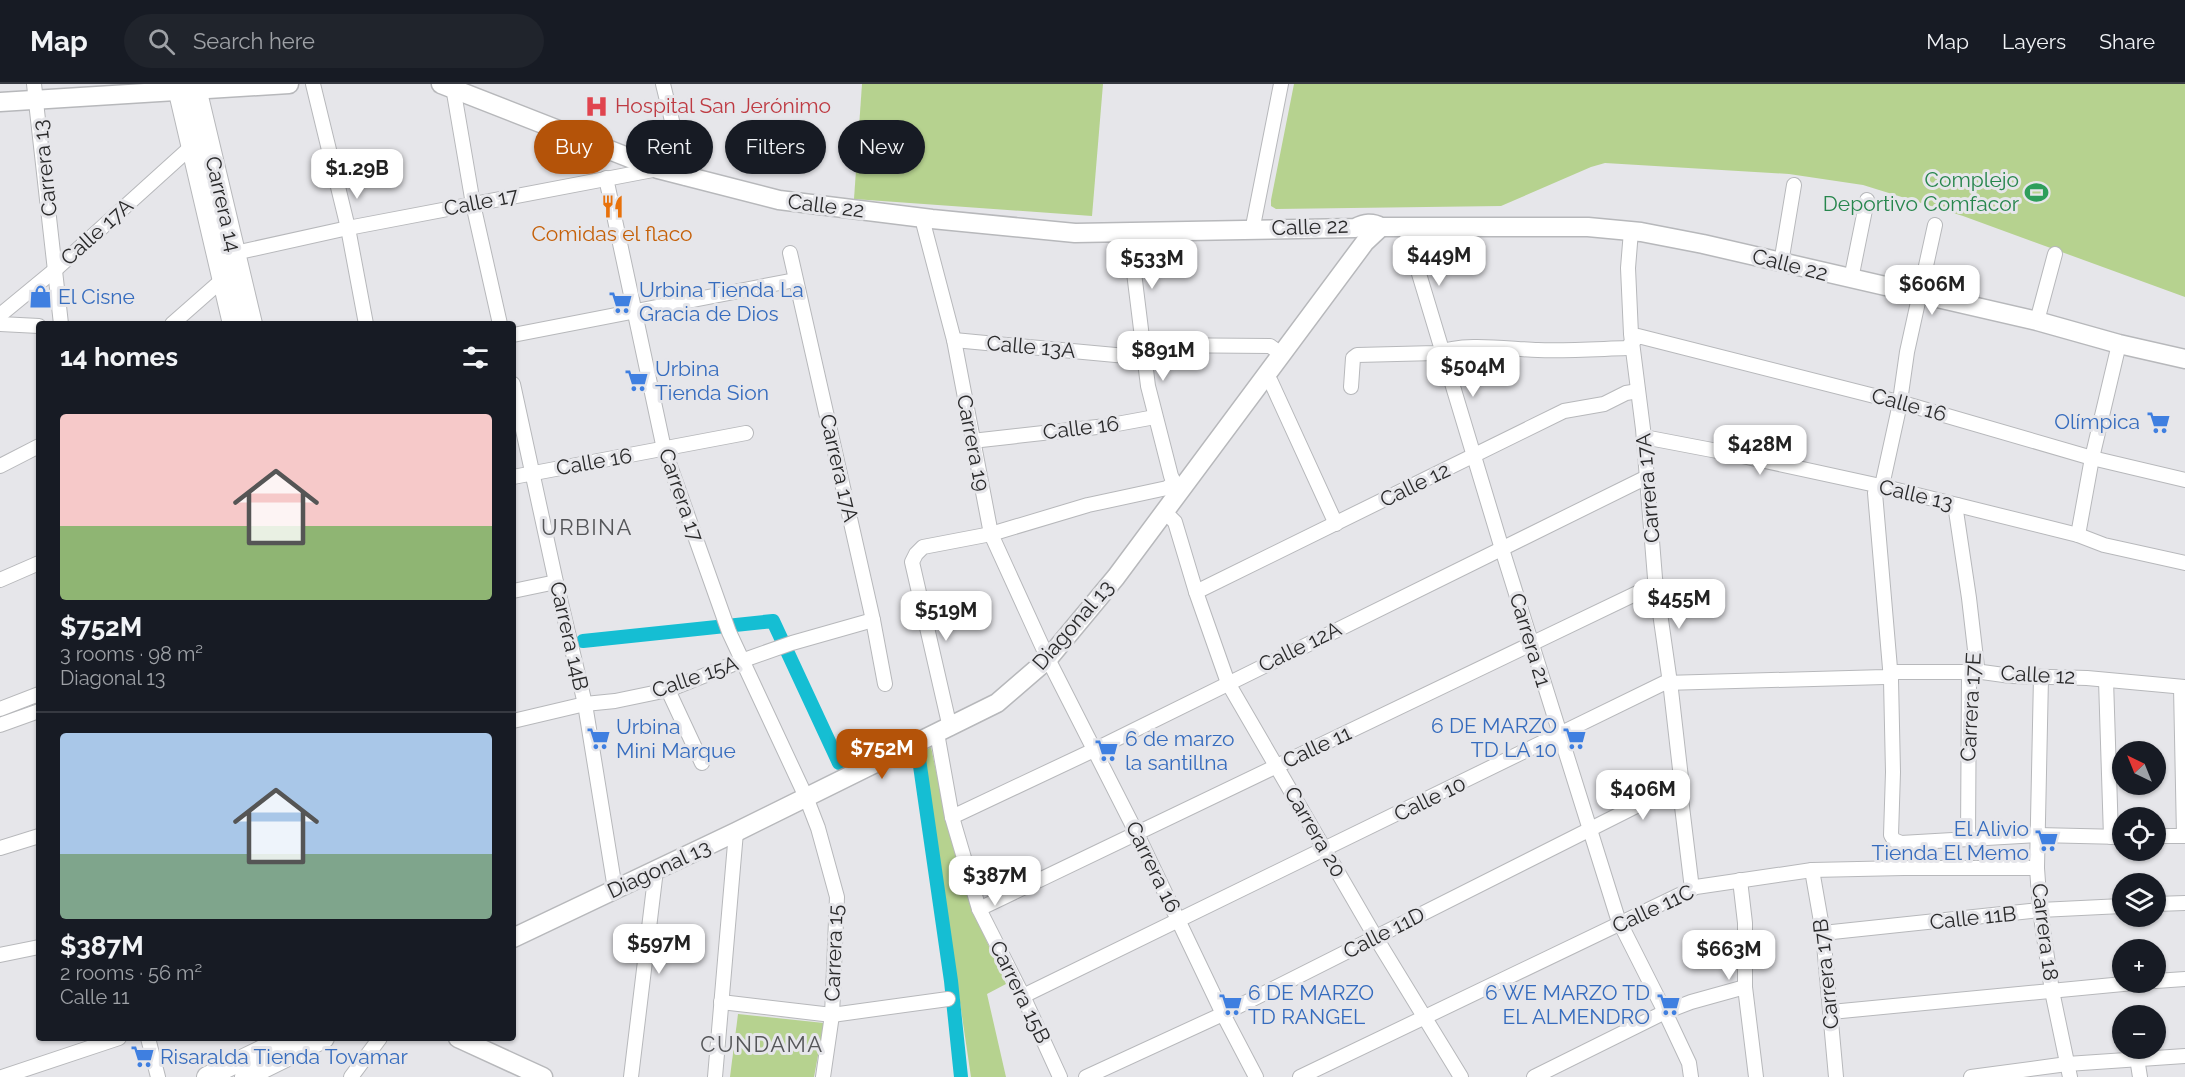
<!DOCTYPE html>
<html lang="en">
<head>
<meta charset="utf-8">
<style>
  :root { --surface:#171b24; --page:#20242c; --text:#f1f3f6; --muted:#9ea1a6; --line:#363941; --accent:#b45309 }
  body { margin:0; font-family:Raleway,sans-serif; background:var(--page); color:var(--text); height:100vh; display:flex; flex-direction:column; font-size:22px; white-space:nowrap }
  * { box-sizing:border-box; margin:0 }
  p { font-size:20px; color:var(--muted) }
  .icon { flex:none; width:33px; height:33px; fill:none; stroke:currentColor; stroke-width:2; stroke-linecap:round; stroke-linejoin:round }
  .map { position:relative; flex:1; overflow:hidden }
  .sheet { position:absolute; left:36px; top:237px; width:480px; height:720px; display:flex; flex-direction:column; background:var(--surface); border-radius:6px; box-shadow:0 2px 4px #0004 }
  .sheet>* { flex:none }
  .top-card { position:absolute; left:534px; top:36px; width:570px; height:54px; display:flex; gap:12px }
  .needle { width:39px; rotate:317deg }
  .fabs { position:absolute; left:2112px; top:657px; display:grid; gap:12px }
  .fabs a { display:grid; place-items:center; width:54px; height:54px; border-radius:50%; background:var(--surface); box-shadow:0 2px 4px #0004; font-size:30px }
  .price { position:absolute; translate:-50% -51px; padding:0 14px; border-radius:12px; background:#fff; color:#222; font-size:20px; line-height:39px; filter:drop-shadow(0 2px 3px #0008) }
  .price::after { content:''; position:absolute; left:50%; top:36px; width:18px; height:14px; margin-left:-9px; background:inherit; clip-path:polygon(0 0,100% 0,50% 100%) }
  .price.active { background:var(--accent); color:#fff }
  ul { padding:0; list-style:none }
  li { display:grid; align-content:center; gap:12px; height:318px; padding:0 24px }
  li+li { border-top:2px solid var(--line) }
  li span { display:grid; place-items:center; height:186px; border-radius:6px; color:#555 }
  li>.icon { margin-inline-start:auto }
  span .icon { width:108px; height:108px; fill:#fffc; stroke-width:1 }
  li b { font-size:26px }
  h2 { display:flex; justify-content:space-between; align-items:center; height:72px; padding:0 24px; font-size:26px }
  .tag { padding:0 21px; border-radius:27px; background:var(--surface); box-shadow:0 2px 4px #0004; font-size:21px; line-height:54px }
  .tag.active { background:var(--accent); color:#fff }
  header { display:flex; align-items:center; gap:36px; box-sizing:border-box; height:84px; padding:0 30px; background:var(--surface); border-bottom:2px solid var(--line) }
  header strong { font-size:28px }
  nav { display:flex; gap:33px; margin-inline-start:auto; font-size:21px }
  .search { width:420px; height:54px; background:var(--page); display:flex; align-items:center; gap:15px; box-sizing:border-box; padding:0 21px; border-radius:33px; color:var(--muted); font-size:22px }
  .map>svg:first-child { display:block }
  .green { fill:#b6d28f }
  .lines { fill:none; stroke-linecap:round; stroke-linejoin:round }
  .canal { stroke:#15bed3; stroke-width:14 }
  .minor-casing { stroke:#b7b8bb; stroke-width:16 }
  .tertiary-casing { stroke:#b7b8bb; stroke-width:21 }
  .secondary-casing { stroke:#b7b8bb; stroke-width:22 }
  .minor { stroke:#fff; stroke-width:14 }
  .tertiary { stroke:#fff; stroke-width:18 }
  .secondary { stroke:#fff; stroke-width:20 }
  .labels { text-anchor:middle; stroke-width:6; stroke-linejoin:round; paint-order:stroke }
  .health-label { font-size:21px; fill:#be3a42; stroke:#e6e6ea; text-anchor:start }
  .street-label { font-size:21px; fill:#2a2a2b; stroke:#e6e6ea }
  .leisure-label { font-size:21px; fill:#27864d; stroke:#e6e6ea; text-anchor:end }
  .food-label { font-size:21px; fill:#c56008; stroke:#e6e6ea }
  .shop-label { font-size:21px; fill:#366cbe; stroke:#e6e6ea; text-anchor:start }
  .neighbourhood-label { font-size:22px; letter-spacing:1.5px; fill:#555659; stroke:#e6e6ea }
</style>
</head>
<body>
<header>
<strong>Map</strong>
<div class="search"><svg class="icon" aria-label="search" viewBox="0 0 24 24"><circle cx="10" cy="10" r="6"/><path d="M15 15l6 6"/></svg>Search here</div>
<nav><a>Map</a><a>Layers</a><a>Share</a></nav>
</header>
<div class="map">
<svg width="2185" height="993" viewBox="0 0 2185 993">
  <rect width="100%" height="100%" fill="#e6e6ea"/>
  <g class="green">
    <polygon points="862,0 1103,0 1092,132 854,115"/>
    <polygon points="1294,0 2185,0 2185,213 1963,132 1863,101 1789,90 1605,79 1591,83 1501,122 1276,125 1271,122 1271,116"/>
    <polygon points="931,663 946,734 974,829 1006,900 987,910 1006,993 971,993 923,668"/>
    <polygon points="738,930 824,939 814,993 730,993"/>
  </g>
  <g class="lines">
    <g class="canal">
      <polyline points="583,557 773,537 839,679"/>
      <polyline points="918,668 951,897 961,993"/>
    </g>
    <defs>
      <g id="minor">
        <polyline points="34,0 61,240"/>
        <polyline points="313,0 348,144 366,240"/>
        <polyline points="663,0 686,94"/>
        <polyline points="453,3 473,120 500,240"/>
        <polyline points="606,94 664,365 729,548 806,713 818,744 837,813 832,931 823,993"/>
        <polyline points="925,134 924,142 954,256 991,450 1048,575 1137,750 1223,930 1256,993"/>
        <polyline points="1935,141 1907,268 1899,324 1883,397 1875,409 1891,596 1893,688 1891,751 1894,756 1901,759 2038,751 2122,753"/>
        <polyline points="1407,142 1407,150 1502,465 1618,835 1665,928 1689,979 1691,993"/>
        <polyline points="1254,145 1254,137 1281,0"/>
        <polyline points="1631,147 1628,184 1631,250 1643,345 1655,494 1671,606 1681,694 1680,706 1692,805"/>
        <polyline points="1129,148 1148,302 1171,392 1174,398 1180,402"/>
        <polyline points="235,169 348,144 658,85"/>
        <polyline points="790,169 873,536 885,600"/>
        <polyline points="1781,179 1794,101"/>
        <polyline points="1851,195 1867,116"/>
        <polyline points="0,231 56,185 191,63"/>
        <polyline points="2037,237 2055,170"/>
        <polyline points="0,240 39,242"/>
        <polyline points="172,240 222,196"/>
        <polyline points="513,251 795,196"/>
        <polyline points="954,256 1137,273 1149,261 1270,262 1281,270"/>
        <polyline points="1265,293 1271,298 1336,440"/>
        <polyline points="513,300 556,498 585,620 615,805"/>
        <path d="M1351 303 1353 274 1357 271 1436 269C1465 258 1507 265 1538 266 1567 267 1597 265 1627 264L1638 252 1906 320 2092 374 2185 396"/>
        <polyline points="1644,353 1733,370 1885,403 2078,451 2104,461 2185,479"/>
        <polyline points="972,357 1106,342 1155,333"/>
        <polyline points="0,382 39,362"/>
        <polyline points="513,393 746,349"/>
        <polyline points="1957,421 1956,427 1969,514 1977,583 1969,593 1968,754"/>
        <polyline points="1165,428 1175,438 1196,508 1228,599 1376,854 1461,993"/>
        <polyline points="2078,451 2092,374 2119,260"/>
        <polyline points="0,496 39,479"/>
        <polyline points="513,507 556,498"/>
        <polyline points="1196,508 1564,327 1604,320 1626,309 1638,307"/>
        <polyline points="2041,593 2037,784 2040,826 2052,907 2070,993"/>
        <polyline points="2106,596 2111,753"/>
        <polyline points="2181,603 2184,752"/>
        <polyline points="668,606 702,679"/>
        <polyline points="0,625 39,610"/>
        <polyline points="513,637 585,620 615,617 668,606 741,577 792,559 873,536"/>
        <polyline points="0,641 39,627"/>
        <polyline points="950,644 912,478 916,470 923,463 991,450 1088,421 1167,404 1174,398"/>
        <polyline points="937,649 952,733 979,825 1023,912 1060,993"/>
        <polyline points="952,733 1094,666 1647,393"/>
        <polyline points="2156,752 2185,752"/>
        <polyline points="0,764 39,752"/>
        <polyline points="1812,786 1823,849 1836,993"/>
        <polyline points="1740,796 1745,839 1745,903 1756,993"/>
        <polyline points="2156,820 2185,819"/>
        <polyline points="979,825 1656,500"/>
        <polyline points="1823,849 2040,826 2122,822"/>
        <polyline points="0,871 39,863"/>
        <polyline points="2156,897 2185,895"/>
        <polyline points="1023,912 1664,599 1885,593 1897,588 1982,588 2011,592 2087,594 2185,603"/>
        <polyline points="721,918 832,931 948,915"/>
        <polyline points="1831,928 2144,898"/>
        <polyline points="148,954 158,993"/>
        <polyline points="2137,974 2140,993"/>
        <polyline points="2,993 119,954"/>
        <polyline points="351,993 380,954"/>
        <polyline points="631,993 656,786"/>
        <polyline points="715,993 736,748"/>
        <polyline points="1086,993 1223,930 1680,700"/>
        <polyline points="1300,993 1696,803 1812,786 1904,784 2037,784"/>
        <polyline points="1534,993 1665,928 1691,918 1745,903"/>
        <polyline points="1971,993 2067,980 2185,972"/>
      </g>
      <g id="tertiary">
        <path d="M441 0 658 85 779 116 932 135 1075 149 1355 144C1365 139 1372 138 1381 143H1588L1641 148 1703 160 2037 237 2119 260 2185 275"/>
        <polyline points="0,18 289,0"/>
        <polyline points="513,854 736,748 997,619 1048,575 1116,493 1365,158 1381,143"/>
        <polyline points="458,954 543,993"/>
      </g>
      <g id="secondary">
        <polyline points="177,0 233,240"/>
        <polyline points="195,0 252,240"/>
        <polyline points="207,993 287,954"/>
        <polyline points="245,993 324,954"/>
      </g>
    </defs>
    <use href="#minor" class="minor-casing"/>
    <use href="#tertiary" class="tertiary-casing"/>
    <use href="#secondary" class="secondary-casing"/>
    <use href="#minor" class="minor"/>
    <use href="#tertiary" class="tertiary"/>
    <use href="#secondary" class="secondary"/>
  </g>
  <defs>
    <symbol id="hospital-bare" viewBox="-9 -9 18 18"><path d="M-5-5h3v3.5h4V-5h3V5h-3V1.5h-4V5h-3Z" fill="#e0444e" stroke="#e6e6ea" stroke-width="2.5" paint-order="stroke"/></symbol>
    <symbol id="stadium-bare" viewBox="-9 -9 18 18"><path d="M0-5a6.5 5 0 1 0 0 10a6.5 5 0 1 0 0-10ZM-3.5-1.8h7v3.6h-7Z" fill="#2e9e5b" stroke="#e6e6ea" stroke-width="2.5" paint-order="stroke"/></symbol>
    <symbol id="restaurant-bare" viewBox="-9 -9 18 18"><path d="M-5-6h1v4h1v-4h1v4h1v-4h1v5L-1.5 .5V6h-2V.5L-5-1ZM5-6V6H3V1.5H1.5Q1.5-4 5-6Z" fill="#e8710a" stroke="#e6e6ea" stroke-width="2.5" paint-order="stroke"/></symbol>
    <symbol id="shop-bare" viewBox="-9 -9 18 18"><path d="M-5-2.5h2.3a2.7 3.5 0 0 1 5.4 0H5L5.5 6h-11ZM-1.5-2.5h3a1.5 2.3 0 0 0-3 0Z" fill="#3f7fe0" stroke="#e6e6ea" stroke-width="2.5" paint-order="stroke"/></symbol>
    <symbol id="supermarket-bare" viewBox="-9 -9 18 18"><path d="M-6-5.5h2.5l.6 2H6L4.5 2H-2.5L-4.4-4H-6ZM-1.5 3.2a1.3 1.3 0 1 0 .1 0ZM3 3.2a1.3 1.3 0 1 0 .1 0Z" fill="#3f7fe0" stroke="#e6e6ea" stroke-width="2.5" paint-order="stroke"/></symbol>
  </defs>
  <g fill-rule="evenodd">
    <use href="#hospital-bare" x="580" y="6" width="33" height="33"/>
    <use href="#stadium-bare" x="2020" y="92" width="33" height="33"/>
    <use href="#restaurant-bare" x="596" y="106" width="33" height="33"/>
    <use href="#shop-bare" x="24" y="196" width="33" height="33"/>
    <use href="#supermarket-bare" x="604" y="202" width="33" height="33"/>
    <use href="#supermarket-bare" x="620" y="280" width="33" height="33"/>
    <use href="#supermarket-bare" x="2142" y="322" width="33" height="33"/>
    <use href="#supermarket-bare" x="1558" y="638" width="33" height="33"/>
    <use href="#supermarket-bare" x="582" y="638" width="33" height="33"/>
    <use href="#supermarket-bare" x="1090" y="650" width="33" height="33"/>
    <use href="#supermarket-bare" x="2030" y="740" width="33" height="33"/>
    <use href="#supermarket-bare" x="1214" y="904" width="33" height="33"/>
    <use href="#supermarket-bare" x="1652" y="904" width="33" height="33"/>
    <use href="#supermarket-bare" x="126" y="956" width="33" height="33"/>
  </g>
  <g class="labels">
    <g class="health-label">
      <text x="615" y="29">Hospital San Jerónimo</text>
    </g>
    <g class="street-label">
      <text transform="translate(45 84) rotate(-96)" y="7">Carrera 13</text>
      <text transform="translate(481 118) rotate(-11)" y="7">Calle 17</text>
      <text transform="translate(223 120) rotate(77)" y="7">Carrera 14</text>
      <text transform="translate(826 122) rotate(7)" y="7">Calle 22</text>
      <text transform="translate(1310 143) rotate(-2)" y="7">Calle 22</text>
      <text transform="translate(97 148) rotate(-42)" y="7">Calle 17A</text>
      <text transform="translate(1790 181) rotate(14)" y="7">Calle 22</text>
      <text transform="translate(1031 263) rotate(5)" y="7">Calle 13A</text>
      <text transform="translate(1909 321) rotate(15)" y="7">Calle 16</text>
      <text transform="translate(1081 344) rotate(-7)" y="7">Calle 16</text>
      <text transform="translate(973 359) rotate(79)" y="7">Carrera 19</text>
      <text transform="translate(594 378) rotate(-10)" y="7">Calle 16</text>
      <text transform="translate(839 384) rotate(77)" y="7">Carrera 17A</text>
      <text transform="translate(1415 401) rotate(-26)" y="7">Calle 12</text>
      <text transform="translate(1648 404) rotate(-95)" y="7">Carrera 17A</text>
      <text transform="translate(681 411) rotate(71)" y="7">Carrera 17</text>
      <text transform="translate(1916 411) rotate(13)" y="7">Calle 13</text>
      <text transform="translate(1073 541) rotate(-49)" y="7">Diagonal 13</text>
      <text transform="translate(569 552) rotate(77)" y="7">Carrera 14B</text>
      <text transform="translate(1530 556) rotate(73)" y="7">Carrera 21</text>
      <text transform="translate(1300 563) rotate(-26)" y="7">Calle 12A</text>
      <text transform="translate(2038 591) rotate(3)" y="7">Calle 12</text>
      <text transform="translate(695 593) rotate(-19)" y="7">Calle 15A</text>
      <text transform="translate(1971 623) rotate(-87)" y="7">Carrera 17E</text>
      <text transform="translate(1317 663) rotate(-25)" y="7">Calle 11</text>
      <text transform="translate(1430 715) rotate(-26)" y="7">Calle 10</text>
      <text transform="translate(1315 748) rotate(60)" y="7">Carrera 20</text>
      <text transform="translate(1153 783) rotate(64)" y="7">Carrera 16</text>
      <text transform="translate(659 785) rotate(-25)" y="7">Diagonal 13</text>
      <text transform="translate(1653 825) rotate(-25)" y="7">Calle 11C</text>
      <text transform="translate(1973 834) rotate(-6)" y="7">Calle 11B</text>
      <text transform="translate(2045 848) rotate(83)" y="7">Carrera 18</text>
      <text transform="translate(1384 849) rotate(-27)" y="7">Calle 11D</text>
      <text transform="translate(834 869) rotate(-88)" y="7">Carrera 15</text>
      <text transform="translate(1826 890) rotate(-96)" y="7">Carrera 17B</text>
      <text transform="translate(1020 908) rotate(64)" y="7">Carrera 15B</text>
    </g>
    <g class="leisure-label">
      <text x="2019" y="103">Complejo<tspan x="2019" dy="24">Deportivo Comfacor</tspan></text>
    </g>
    <g class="food-label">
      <text x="612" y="157">Comidas el flaco</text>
    </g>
    <g class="shop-label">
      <text x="639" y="213">Urbina Tienda La<tspan x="639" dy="24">Gracia de Dios</tspan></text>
      <text x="58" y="220">El Cisne</text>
      <text x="655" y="292">Urbina<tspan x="655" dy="24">Tienda Sion</tspan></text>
      <text x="2140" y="345" text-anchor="end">Olímpica</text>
      <text x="1557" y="649" text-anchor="end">6 DE MARZO<tspan x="1557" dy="24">TD LA 10</tspan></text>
      <text x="616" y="650">Urbina<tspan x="616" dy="24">Mini Marque</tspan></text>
      <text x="1125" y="662">6 de marzo<tspan x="1125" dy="24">la santillna</tspan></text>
      <text x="2029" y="752" text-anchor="end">El Alivio<tspan x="2029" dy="24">Tienda El Memo</tspan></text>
      <text x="1248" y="916">6 DE MARZO<tspan x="1248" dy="24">TD RANGEL</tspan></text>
      <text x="1650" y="916" text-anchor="end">6 WE MARZO TD<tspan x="1650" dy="24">EL ALMENDRO</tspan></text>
      <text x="160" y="980">Risaralda Tienda Tovamar</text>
    </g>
    <g class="neighbourhood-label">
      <text x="587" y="451">URBINA</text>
      <text x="762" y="968">CUNDAMA</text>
    </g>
  </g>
</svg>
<div class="fabs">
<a><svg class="needle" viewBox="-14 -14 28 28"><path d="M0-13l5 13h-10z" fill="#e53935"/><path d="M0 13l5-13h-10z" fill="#9ea1a6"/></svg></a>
<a><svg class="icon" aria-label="locate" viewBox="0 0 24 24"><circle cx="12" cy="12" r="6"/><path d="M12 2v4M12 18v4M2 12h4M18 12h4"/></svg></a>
<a><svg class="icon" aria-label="layers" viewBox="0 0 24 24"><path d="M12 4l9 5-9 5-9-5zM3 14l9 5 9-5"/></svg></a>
<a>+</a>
<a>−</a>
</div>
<b class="price" style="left:357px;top:116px">$1.29B</b>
<b class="price" style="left:1439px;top:203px">$449M</b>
<b class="price" style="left:1152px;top:206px">$533M</b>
<b class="price" style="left:1932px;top:232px">$606M</b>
<b class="price" style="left:1163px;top:298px">$891M</b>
<b class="price" style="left:1473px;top:314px">$504M</b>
<b class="price" style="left:1760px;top:392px">$428M</b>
<b class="price" style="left:1679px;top:546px">$455M</b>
<b class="price" style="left:946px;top:558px">$519M</b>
<b class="price active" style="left:882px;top:696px">$752M</b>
<b class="price" style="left:1643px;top:737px">$406M</b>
<b class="price" style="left:995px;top:823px">$387M</b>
<b class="price" style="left:659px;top:891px">$597M</b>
<b class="price" style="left:1729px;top:897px">$663M</b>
<div class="top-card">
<a class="tag active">Buy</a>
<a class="tag">Rent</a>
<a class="tag">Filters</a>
<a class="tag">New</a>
</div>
<section class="sheet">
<h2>14 homes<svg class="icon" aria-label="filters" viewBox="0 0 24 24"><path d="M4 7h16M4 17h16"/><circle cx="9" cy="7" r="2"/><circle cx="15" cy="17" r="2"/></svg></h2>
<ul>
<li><span style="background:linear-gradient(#f6c9c9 60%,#8fb573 0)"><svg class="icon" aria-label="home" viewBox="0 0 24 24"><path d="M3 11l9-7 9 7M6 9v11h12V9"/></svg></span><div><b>$752M</b><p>3 rooms · 98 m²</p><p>Diagonal 13</p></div></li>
<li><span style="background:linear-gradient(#a9c7e8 65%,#7fa58c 0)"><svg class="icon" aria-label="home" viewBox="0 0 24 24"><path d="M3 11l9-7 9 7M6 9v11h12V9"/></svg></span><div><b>$387M</b><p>2 rooms · 56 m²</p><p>Calle 11</p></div></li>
</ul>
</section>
</div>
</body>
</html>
